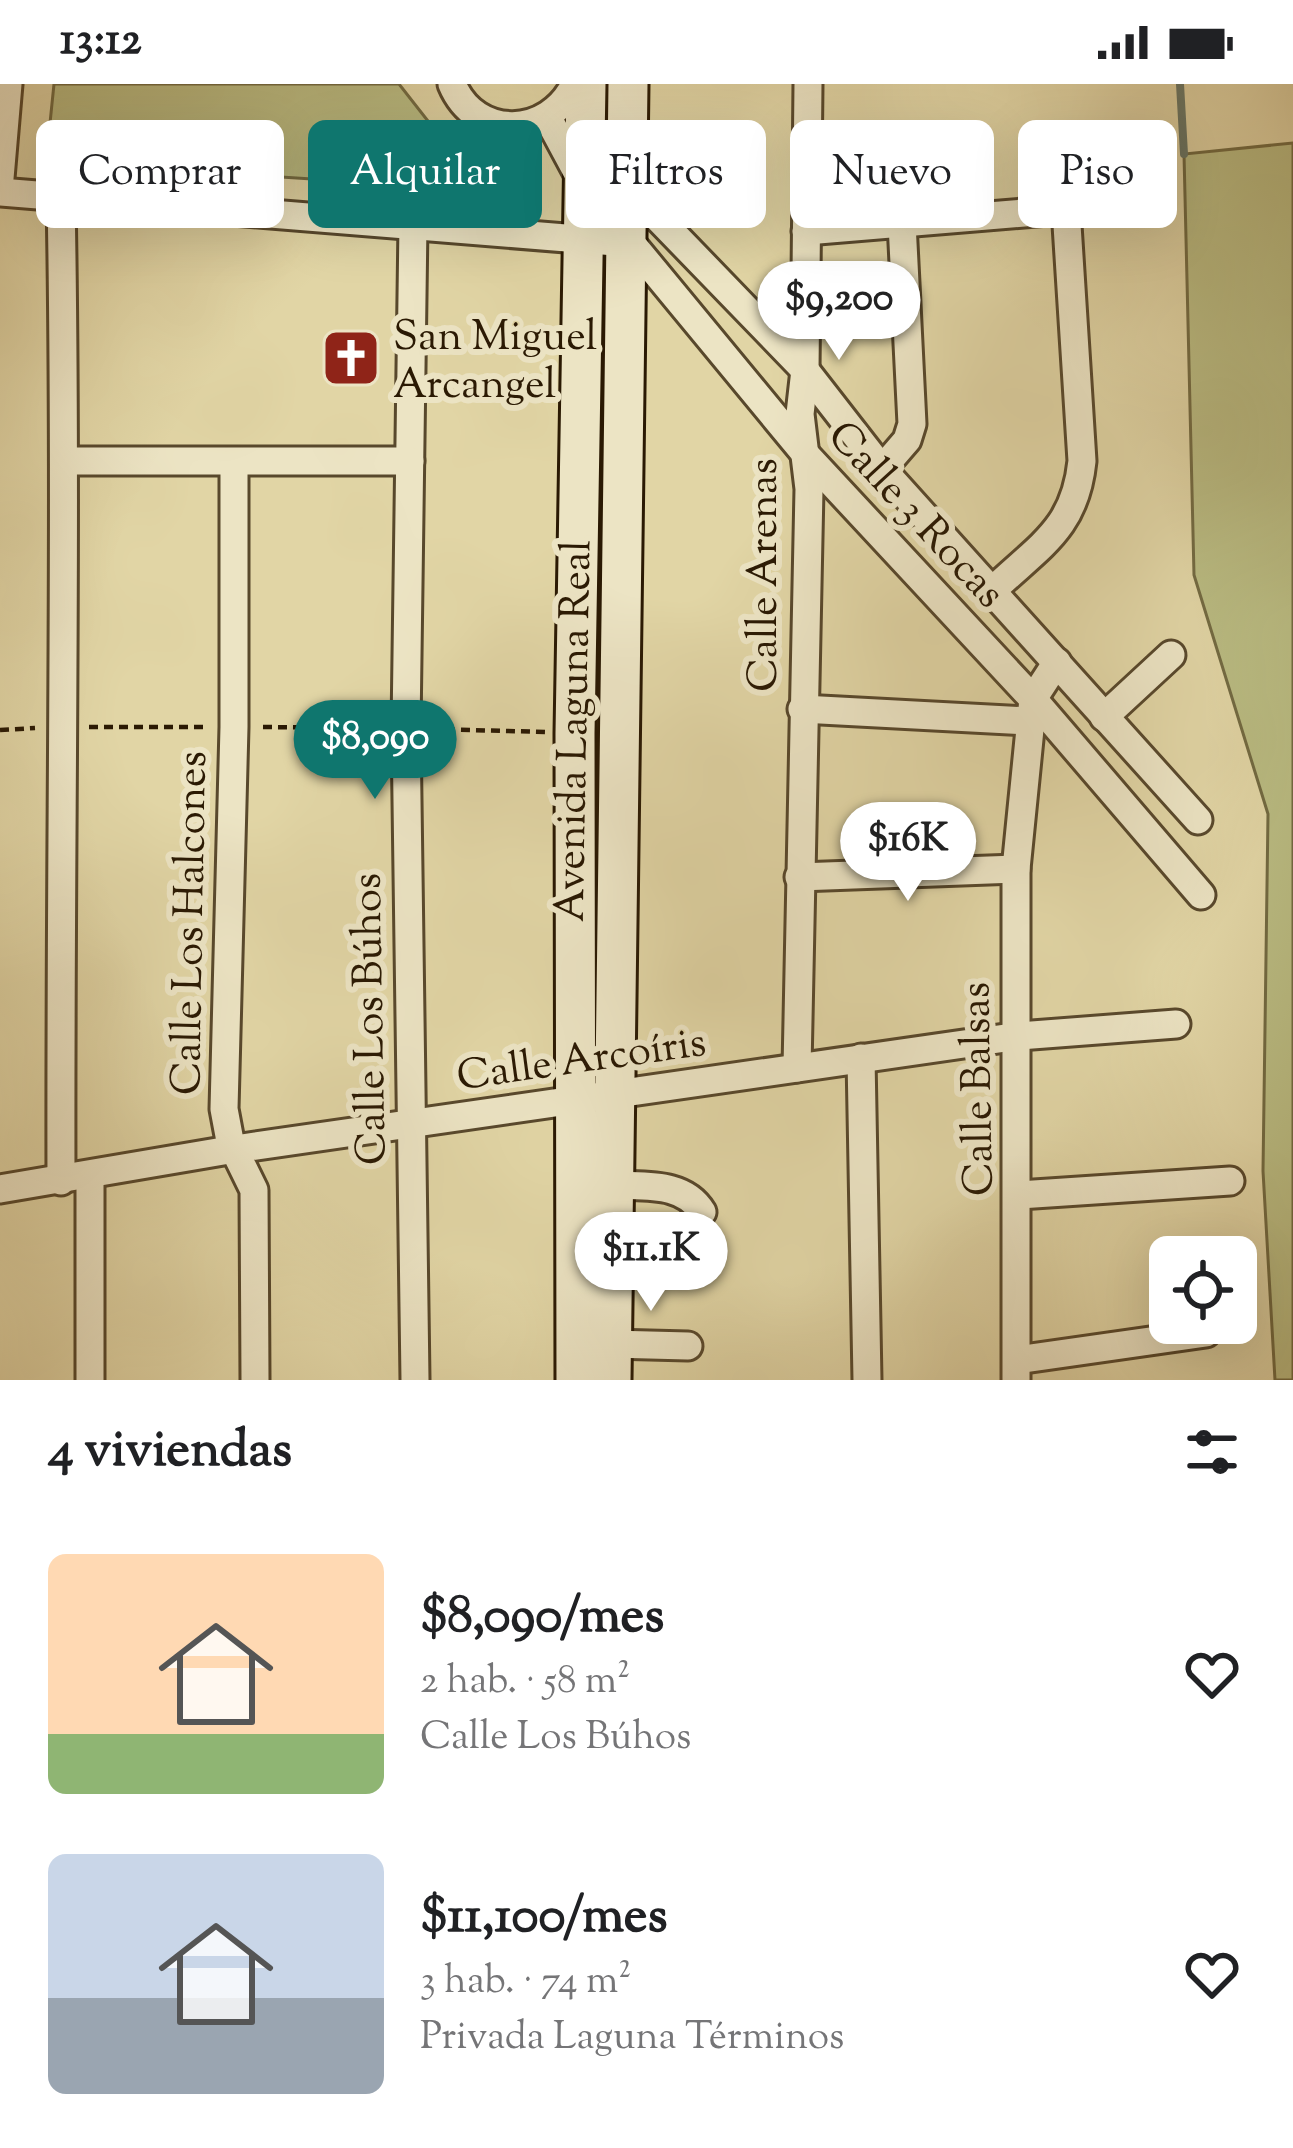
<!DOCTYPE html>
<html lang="es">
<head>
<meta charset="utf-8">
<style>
  :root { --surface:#fff; --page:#f6f6f6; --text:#202124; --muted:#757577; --accent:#0f766e }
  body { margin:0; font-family:"Sorts Mill Goudy",serif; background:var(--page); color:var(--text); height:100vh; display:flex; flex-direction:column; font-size:45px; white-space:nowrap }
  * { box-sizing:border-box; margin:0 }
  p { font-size:39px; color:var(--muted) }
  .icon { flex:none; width:66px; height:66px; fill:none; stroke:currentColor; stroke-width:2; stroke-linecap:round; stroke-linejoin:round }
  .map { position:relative; height:1296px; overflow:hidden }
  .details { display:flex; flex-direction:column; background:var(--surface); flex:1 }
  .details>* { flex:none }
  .banner { position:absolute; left:36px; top:36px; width:1221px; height:108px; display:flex; gap:24px }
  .controls { position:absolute; left:1149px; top:1152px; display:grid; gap:24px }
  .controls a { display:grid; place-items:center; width:108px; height:108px; border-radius:18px; background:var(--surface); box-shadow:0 12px 48px #0002; font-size:60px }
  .price { position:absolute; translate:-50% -102px; padding:0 27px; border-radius:42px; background:#fff; color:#222; font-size:39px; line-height:78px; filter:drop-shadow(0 3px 6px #0008) }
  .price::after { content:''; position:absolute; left:50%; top:72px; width:36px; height:27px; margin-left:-18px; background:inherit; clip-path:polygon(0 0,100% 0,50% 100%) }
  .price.current { background:var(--accent); color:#fff }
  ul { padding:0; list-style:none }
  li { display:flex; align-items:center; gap:36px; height:300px; padding:0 48px }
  li span { display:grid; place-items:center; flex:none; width:336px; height:240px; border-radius:18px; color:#555 }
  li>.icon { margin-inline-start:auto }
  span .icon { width:144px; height:144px; fill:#fffc; stroke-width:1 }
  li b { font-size:51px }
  h2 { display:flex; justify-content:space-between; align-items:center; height:144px; padding:0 48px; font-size:51px }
  .tag { padding:0 42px; border-radius:18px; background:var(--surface); box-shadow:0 12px 48px #0002; font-size:42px; line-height:108px }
  .tag.current { background:var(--accent); color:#fff }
  .status { display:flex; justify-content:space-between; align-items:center; height:84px; padding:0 60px; background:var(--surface); direction:ltr }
  .status svg { height:33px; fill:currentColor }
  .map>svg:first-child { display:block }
  .green { fill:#b9bb82; stroke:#726a42; stroke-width:3 }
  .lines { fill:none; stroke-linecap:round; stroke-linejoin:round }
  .stream { stroke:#6a7868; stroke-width:8 }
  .street-casing { stroke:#58482c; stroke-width:33 }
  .secondary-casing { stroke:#2a1903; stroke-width:45 }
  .path { stroke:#2a1903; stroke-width:4.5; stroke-dasharray:9 6; stroke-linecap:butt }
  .street { stroke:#ece4c4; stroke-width:27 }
  .secondary { stroke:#ece4c4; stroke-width:39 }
  .labels { text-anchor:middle; stroke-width:12; stroke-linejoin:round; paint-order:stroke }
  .poi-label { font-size:42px; fill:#2a1903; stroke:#ece4c4; text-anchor:start }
  .street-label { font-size:42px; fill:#2a1903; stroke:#ece4c4 }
</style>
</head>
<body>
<div class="status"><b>13:12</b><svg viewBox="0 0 49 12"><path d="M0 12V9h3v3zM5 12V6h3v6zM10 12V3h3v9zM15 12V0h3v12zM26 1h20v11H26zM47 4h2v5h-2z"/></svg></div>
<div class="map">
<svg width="1293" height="1296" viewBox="0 0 1293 1296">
  <rect width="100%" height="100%" fill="#e1d5a5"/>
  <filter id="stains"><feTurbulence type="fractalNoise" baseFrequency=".00167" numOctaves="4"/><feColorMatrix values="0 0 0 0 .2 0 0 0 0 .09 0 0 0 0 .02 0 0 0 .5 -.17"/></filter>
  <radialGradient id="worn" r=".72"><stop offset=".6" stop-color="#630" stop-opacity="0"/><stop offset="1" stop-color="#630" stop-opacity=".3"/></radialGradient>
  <g class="green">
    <polygon points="54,0 399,0 482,106 46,78"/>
    <polygon points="1293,59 1293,1296 1275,1296 1263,1087 1268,730 1194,491 1184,70"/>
  </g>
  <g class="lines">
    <polyline class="stream" points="1180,0 1184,70"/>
    <defs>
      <g id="street">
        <path d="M452 0C476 57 549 54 575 0"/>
        <polyline points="548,34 585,103 807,372 1033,615 1201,811"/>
        <polyline points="582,46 628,103 805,286 882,385 1198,736"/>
        <polyline points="0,94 8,0"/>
        <polyline points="0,108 627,159"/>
        <path d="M61 113C67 441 60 769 61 1097"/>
        <polyline points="413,140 406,644 415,1296"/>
        <polyline points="806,147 1157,118"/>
        <polyline points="65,377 410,377"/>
        <polyline points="234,378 234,643 224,1025 230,1057 254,1106 255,1296"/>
        <polyline points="882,385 907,356 912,340 902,139"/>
        <path d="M993 506C1040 461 1075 445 1082 377L1066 125"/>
        <polyline points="802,625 1029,637"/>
        <polyline points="1104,633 1171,571"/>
        <polyline points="799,793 1016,785"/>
        <polyline points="861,974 867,1296"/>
        <polyline points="797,984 809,405 800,330 805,286 808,0"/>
        <path d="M614 1101C646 1103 684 1098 702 1128"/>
        <polyline points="0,1105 235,1065 1019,952 1176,940"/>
        <polyline points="1019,1111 1230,1097"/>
        <polyline points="611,1260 688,1262"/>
        <polyline points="1017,1276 1206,1249"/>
        <polyline points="90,1296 90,1093"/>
        <polyline points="1016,1296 1016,785 1033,615 1057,578"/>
      </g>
      <g id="secondary">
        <polyline points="576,1296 575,649 586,0"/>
        <polyline points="611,1296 628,0"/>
      </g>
    </defs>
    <use href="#street" class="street-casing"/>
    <use href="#secondary" class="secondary-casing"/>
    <g class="path">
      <polyline points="89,643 209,643"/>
      <polyline points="263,643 377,644"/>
      <polyline points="431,645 545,648"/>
      <polyline points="0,646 35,644"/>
    </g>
    <use href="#street" class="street"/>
    <use href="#secondary" class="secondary"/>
  </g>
  <defs>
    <symbol id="church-square" viewBox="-11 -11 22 22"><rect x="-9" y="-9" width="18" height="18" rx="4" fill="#8f2418" stroke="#ece4c4"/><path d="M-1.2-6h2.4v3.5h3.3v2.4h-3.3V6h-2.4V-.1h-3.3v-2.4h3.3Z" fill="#fff"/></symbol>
  </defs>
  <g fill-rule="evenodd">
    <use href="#church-square" x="318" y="241" width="66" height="66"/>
  </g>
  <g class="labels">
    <g class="poi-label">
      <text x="393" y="265">San Miguel<tspan x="393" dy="48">Arcangel</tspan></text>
    </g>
    <g class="street-label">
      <text transform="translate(918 429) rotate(47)" y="15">Calle 3 Rocas</text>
      <text transform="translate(761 491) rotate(-90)" y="15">Calle Arenas</text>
      <text transform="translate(571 647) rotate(-89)" y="15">Avenida Laguna Real</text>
      <text transform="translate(187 839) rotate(-89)" y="15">Calle Los Halcones</text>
      <text transform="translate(367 935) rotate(-91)" y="15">Calle Los Búhos</text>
      <text transform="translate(581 973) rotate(-8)" y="15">Calle Arcoíris</text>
      <text transform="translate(975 1005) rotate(-91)" y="15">Calle Balsas</text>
    </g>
  </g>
  <rect width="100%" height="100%" filter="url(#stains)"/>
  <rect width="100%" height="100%" fill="url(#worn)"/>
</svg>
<div class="controls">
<a><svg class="icon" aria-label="locate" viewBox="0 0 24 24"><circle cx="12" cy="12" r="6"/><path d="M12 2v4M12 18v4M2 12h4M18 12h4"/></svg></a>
</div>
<b class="price" style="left:839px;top:279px">$9,200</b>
<b class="price current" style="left:375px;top:718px">$8,090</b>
<b class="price" style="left:908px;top:820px">$16K</b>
<b class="price" style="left:651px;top:1230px">$11.1K</b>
<div class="banner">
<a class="tag">Comprar</a>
<a class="tag current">Alquilar</a>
<a class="tag">Filtros</a>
<a class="tag">Nuevo</a>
<a class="tag">Piso</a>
</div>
</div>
<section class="details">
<h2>4 viviendas<svg class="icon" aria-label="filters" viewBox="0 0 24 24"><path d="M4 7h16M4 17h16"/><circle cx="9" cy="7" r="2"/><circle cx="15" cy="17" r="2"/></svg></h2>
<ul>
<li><span style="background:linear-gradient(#ffd9b3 75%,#8fb573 0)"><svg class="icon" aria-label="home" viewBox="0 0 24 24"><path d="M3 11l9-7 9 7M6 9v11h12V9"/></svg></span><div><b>$8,090/mes</b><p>2 hab. · 58 m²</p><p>Calle Los Búhos</p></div><svg class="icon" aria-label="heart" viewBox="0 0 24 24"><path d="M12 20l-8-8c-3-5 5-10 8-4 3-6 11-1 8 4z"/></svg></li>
<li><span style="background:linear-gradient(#c9d6e8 60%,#9aa5b1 0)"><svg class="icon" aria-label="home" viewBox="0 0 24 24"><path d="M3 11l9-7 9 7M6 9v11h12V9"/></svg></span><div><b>$11,100/mes</b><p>3 hab. · 74 m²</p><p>Privada Laguna Términos</p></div><svg class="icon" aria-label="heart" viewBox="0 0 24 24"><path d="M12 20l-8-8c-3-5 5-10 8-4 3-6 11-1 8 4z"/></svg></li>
</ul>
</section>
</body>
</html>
